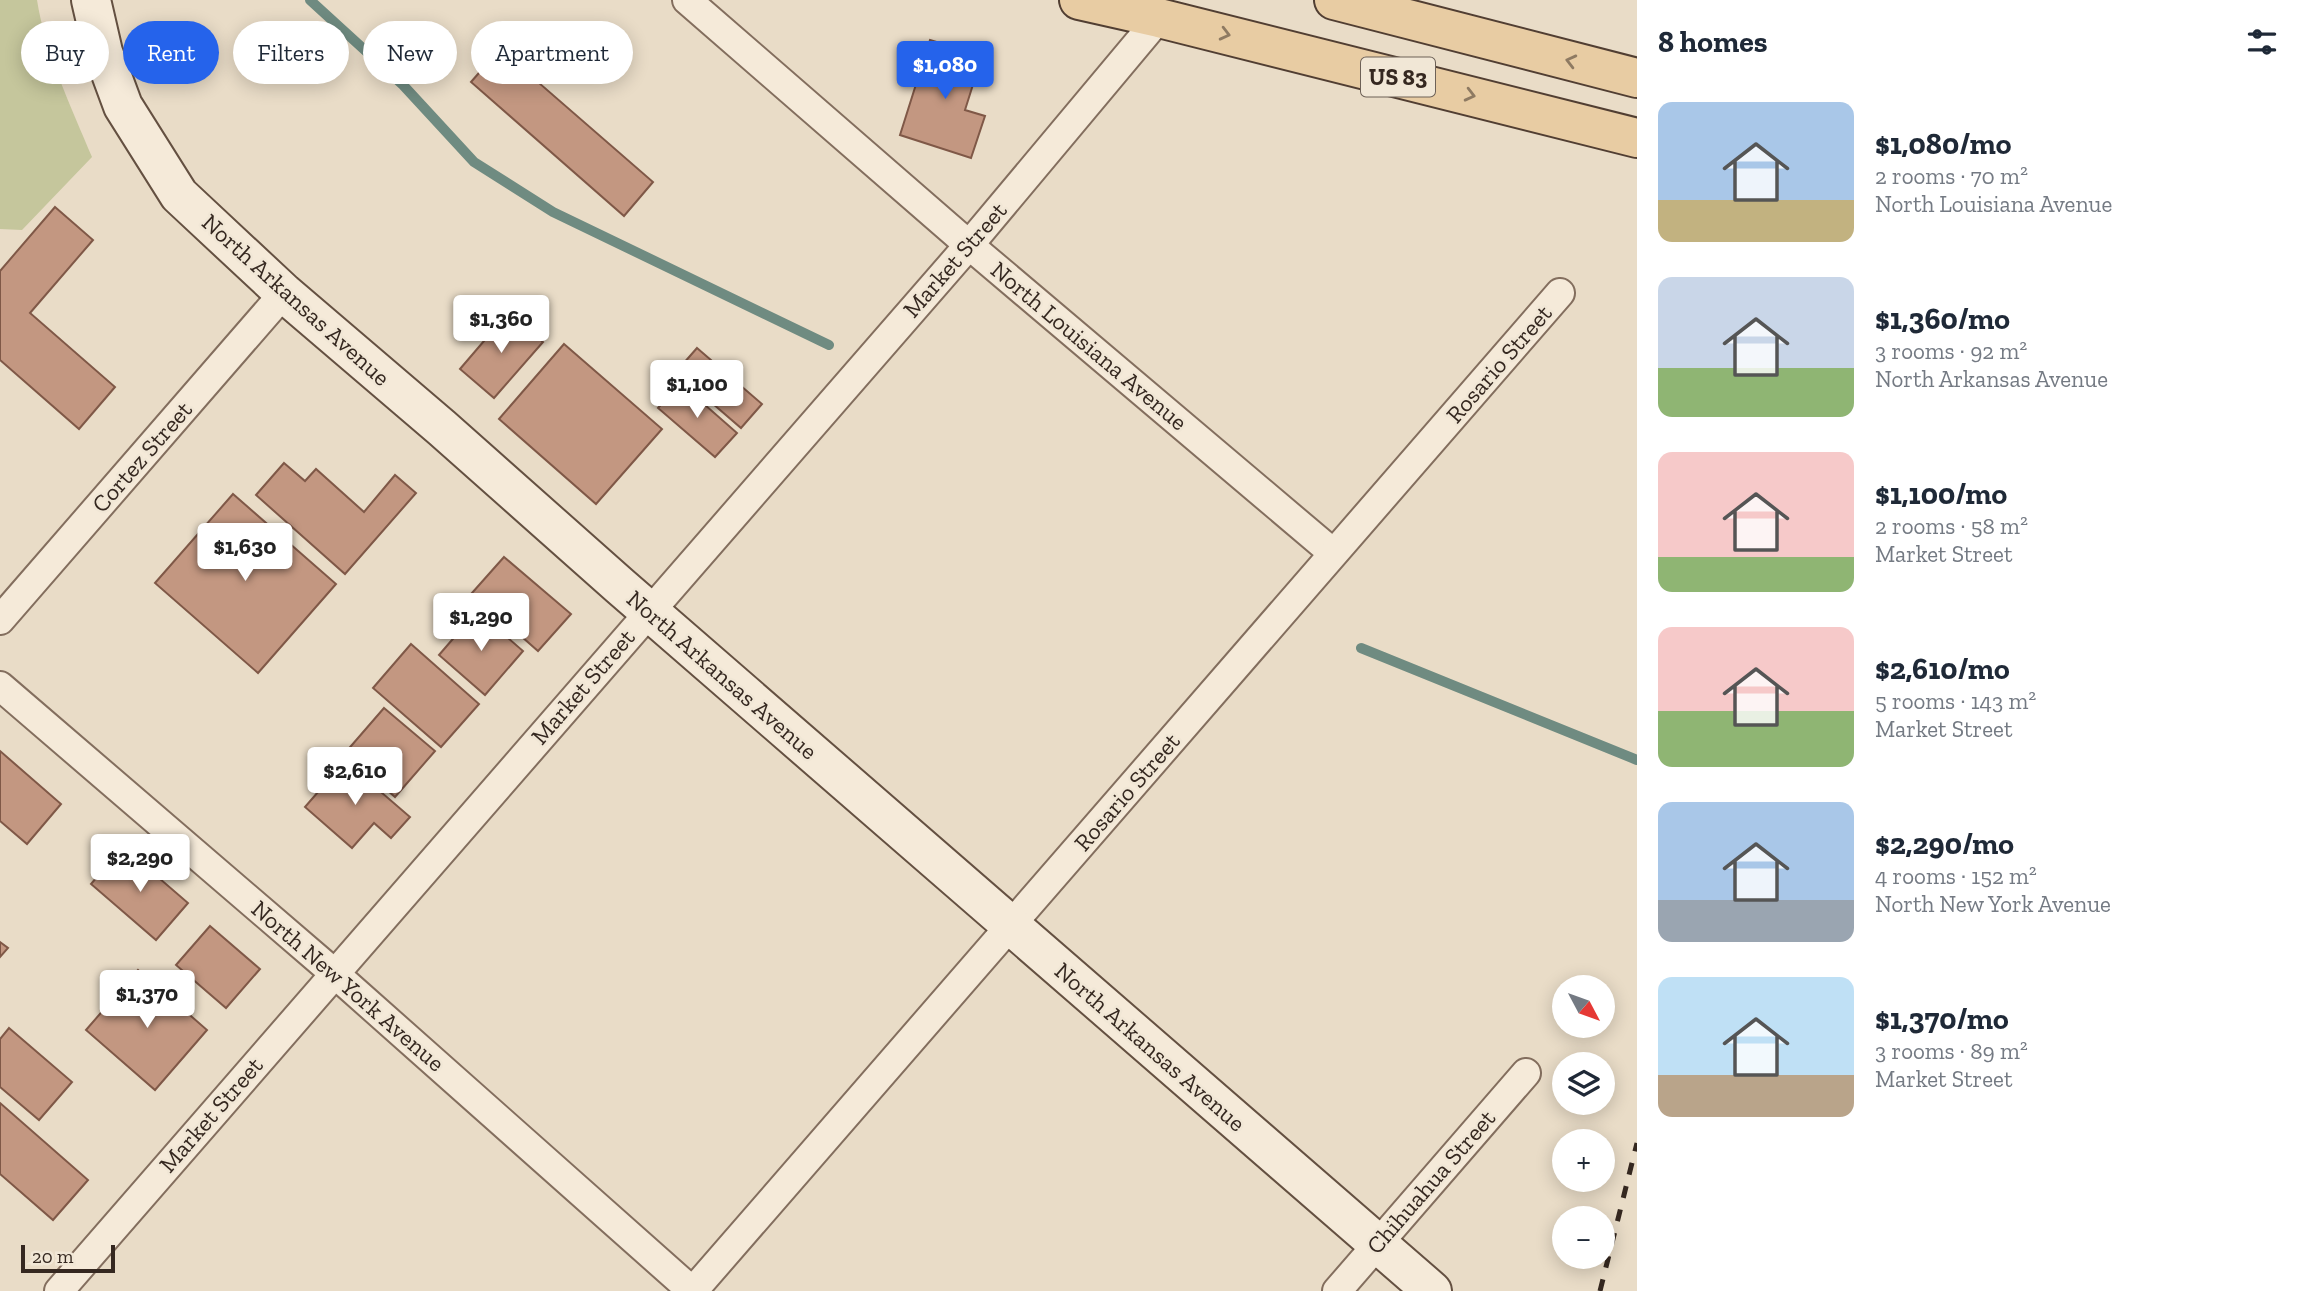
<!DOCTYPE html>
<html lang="en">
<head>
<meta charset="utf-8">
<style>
  :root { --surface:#fff; --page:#f6f6f7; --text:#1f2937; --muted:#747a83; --accent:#2563eb }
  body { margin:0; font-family:"Zilla Slab",serif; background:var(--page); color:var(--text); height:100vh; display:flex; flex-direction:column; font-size:26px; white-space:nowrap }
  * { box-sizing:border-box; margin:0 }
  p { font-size:23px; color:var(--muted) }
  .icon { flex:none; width:38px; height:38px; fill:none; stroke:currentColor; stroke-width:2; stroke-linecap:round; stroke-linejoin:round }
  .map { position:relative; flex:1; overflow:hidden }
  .drawer { display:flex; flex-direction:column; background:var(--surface); width:665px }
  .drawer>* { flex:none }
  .top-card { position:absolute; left:21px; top:21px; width:665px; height:63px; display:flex; gap:14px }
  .needle { width:46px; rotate:131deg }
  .tools { position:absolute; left:1552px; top:975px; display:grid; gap:14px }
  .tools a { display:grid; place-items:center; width:63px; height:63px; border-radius:50%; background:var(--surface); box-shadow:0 4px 18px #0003; font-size:35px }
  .scale { position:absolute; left:21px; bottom:18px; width:94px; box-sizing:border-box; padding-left:7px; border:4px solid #352820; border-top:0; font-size:19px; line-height:24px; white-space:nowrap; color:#352820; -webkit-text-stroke:5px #f1e7d6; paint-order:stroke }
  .price { position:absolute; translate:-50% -60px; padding:0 16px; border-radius:7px; background:#fff; color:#222; font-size:23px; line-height:46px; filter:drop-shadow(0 2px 4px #0008) }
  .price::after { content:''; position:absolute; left:50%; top:42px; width:21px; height:16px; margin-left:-10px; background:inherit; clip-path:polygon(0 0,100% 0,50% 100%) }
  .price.current { background:var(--accent); color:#fff }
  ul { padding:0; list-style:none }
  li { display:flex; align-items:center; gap:21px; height:175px; padding:0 21px }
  li span { display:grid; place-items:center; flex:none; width:196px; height:140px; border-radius:14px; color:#555 }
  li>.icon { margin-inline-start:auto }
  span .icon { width:84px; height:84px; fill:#fffc; stroke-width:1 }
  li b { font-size:30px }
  h2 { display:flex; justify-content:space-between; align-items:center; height:84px; padding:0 21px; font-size:30px }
  .tag { padding:0 24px; border-radius:32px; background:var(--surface); box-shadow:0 4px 18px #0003; font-size:24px; line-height:63px }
  .tag.current { background:var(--accent); color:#fff }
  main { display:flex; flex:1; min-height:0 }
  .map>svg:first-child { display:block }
  .green { fill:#c5c69c }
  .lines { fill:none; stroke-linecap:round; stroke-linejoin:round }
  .stream { stroke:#6f8b81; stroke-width:10 }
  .building { fill:#c39781; stroke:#7f5847; stroke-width:2 }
  .street-casing { stroke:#836e5e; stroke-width:32 }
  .secondary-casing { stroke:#645041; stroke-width:42 }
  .primary-casing { stroke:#513e32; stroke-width:42 }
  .street { stroke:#f5ead9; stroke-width:28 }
  .secondary { stroke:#f5ead9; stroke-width:38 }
  .primary { stroke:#e8cca3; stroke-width:38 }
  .rail { stroke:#352820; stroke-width:5; stroke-dasharray:12 12; stroke-linecap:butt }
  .oneway { stroke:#8e7a62 }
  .labels { text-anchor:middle; stroke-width:5; stroke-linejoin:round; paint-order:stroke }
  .shield { fill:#f1e7d6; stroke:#6d6157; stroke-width:2 }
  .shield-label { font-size:23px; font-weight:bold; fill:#352820 }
  .street-label { font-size:24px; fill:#352820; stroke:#f1e7d6 }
</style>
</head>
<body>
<main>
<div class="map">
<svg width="1637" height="1291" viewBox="0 0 1637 1291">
  <rect width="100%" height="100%" fill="#e9dcc7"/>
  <path class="green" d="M0 0H37C45 52 72 109 92 157L22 230 0 229Z"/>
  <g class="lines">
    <g class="stream">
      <polyline points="310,0 403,85 474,162 553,212 829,345"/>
      <polyline points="1361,648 1637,760"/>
    </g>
  </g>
  <g class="building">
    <polygon points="930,40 982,56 965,110 985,116 971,158 900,135"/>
    <polygon points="500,49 653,182 624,216 471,82"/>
    <polygon points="55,207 93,240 30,313 115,387 79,429 0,360 0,271"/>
    <polygon points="508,313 543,342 494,398 460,369"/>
    <polygon points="564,344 662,429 596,504 499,419"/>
    <polygon points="697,348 762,404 741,428 676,372"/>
    <polygon points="680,383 737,433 715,457 658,408"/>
    <polygon points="284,463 305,481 316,469 364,512 395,475 416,493 345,574 256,495"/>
    <polygon points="233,494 336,584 258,673 155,583"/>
    <polygon points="504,557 571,614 538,651 472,593"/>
    <polygon points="477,611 523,651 485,695 439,655"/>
    <polygon points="411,644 479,704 441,747 373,688"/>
    <polygon points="384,708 435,751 395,797 345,753"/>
    <polygon points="0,751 61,804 27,844 0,821"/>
    <polygon points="345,761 410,817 391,838 374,823 352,848 305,807"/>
    <polygon points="123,847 188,903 156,940 91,884"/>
    <polygon points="210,926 260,969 226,1008 176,965"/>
    <polygon points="0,942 8,948 0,957"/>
    <polygon points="138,970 207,1030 155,1090 86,1030"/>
    <polygon points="9,1028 72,1082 39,1120 0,1087 0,1039"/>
    <polygon points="0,1103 88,1180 53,1220 0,1174"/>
  </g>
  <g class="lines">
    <defs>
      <g id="street">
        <polyline points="687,0 969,245 1333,553"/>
        <polyline points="0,620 284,293"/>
        <polyline points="0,686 334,973 692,1291"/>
        <polyline points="59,1291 969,245 1159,18"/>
        <polyline points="693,1291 1560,293"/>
        <polyline points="1337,1291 1526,1073"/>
      </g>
      <polyline id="secondary" points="91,0 103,52 123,106 179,195 284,293 442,428 620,586 1432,1291"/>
      <g id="primary">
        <polyline points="1079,0 1159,18 1637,138"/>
        <polyline points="1334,0 1637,78"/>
      </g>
    </defs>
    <use href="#street" class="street-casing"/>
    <use href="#secondary" class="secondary-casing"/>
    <use href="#primary" class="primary-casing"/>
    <use href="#street" class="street"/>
    <use href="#secondary" class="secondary"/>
    <use href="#primary" class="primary"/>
    <polyline class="rail" points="1600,1291 1637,1143"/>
  </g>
  <defs><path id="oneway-chevron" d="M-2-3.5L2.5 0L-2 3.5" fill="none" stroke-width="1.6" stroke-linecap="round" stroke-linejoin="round" transform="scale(1.75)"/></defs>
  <g class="oneway">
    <use href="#oneway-chevron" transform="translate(1225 34) rotate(14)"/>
    <use href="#oneway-chevron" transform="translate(1571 61) rotate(-166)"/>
    <use href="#oneway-chevron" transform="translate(1470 95) rotate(14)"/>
  </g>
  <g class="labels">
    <rect class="shield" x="1361" y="57.5" width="74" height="39" rx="5"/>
    <g class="shield-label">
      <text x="1398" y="85">US 83</text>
    </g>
    <g class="street-label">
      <text transform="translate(955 260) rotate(-49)" y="8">Market Street</text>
      <text transform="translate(296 300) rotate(42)" y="8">North Arkansas Avenue</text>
      <text transform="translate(1089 346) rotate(40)" y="8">North Louisiana Avenue</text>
      <text transform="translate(1499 364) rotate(-49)" y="8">Rosario Street</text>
      <text transform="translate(142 457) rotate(-49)" y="8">Cortez Street</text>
      <text transform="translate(722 675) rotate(41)" y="8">North Arkansas Avenue</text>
      <text transform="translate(583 687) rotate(-49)" y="8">Market Street</text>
      <text transform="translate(1127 792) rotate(-49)" y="8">Rosario Street</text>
      <text transform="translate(348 986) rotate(41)" y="8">North New York Avenue</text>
      <text transform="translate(1150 1047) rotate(41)" y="8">North Arkansas Avenue</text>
      <text transform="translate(211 1115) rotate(-49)" y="8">Market Street</text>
      <text transform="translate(1431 1182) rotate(-49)" y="8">Chihuahua Street</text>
    </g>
  </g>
</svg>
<div class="tools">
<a><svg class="needle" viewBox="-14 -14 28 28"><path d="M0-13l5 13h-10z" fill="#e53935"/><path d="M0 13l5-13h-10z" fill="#747a83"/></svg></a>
<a><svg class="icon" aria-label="layers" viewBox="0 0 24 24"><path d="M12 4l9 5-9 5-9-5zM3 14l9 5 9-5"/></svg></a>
<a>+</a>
<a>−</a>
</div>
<div class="scale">20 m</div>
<b class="price current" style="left:945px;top:101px">$1,080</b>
<b class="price" style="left:501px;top:355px">$1,360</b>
<b class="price" style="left:697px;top:420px">$1,100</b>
<b class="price" style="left:245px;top:583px">$1,630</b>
<b class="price" style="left:481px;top:653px">$1,290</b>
<b class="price" style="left:355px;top:807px">$2,610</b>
<b class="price" style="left:140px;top:894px">$2,290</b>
<b class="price" style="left:147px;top:1030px">$1,370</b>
<div class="top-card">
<a class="tag">Buy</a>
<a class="tag current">Rent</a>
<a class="tag">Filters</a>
<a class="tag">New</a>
<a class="tag">Apartment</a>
</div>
</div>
<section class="drawer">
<h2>8 homes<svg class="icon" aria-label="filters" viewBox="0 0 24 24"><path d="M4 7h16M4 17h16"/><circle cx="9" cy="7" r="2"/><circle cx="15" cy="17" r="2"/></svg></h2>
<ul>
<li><span style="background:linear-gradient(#a9c7e8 70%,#c2b280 0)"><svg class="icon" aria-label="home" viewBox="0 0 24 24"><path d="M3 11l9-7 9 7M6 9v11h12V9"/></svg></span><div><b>$1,080/mo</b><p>2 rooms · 70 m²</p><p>North Louisiana Avenue</p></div></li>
<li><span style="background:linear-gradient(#c9d6e8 65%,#8fb573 0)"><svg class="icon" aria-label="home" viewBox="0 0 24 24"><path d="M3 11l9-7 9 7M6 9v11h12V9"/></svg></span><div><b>$1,360/mo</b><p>3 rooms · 92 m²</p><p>North Arkansas Avenue</p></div></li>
<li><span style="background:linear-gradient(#f6c9c9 75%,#8fb573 0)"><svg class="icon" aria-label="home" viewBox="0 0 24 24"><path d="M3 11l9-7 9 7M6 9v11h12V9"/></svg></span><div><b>$1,100/mo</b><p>2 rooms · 58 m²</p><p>Market Street</p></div></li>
<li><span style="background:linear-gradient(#f6c9c9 60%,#8fb573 0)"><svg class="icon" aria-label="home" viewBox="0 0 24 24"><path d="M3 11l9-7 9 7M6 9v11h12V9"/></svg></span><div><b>$2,610/mo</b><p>5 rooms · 143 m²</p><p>Market Street</p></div></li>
<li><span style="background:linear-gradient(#a9c7e8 70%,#9aa5b1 0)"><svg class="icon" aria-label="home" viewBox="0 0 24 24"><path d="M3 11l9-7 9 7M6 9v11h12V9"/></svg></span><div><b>$2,290/mo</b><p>4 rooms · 152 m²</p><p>North New York Avenue</p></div></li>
<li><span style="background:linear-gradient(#bfe0f5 70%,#b9a48a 0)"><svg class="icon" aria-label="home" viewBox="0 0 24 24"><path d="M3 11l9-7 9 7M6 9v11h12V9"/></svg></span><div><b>$1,370/mo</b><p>3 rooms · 89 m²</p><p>Market Street</p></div></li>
</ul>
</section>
</main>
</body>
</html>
